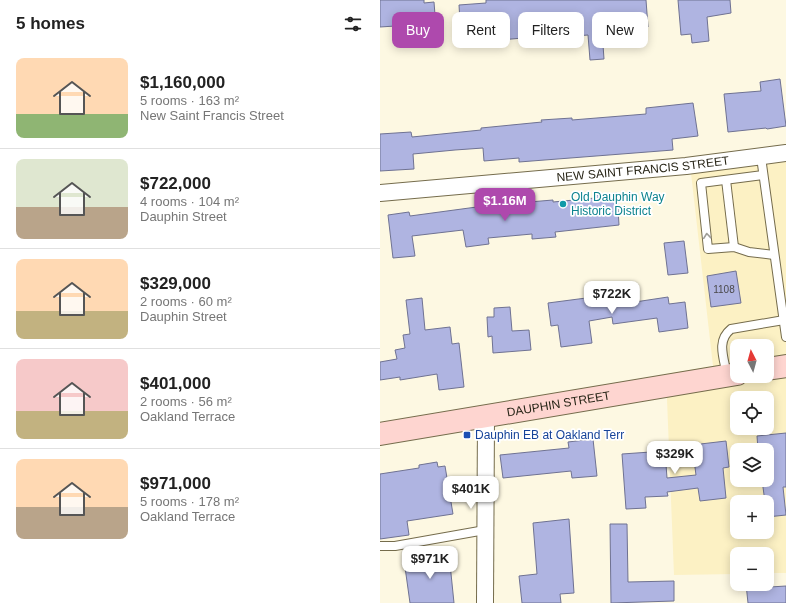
<!DOCTYPE html>
<html lang="en">
<head>
<meta charset="utf-8">
<style>
  :root { --surface:#fff; --page:#f6f6f6; --text:#222; --muted:#767676; --line:#e0e0e0; --accent:#ae49ad }
  body { margin:0; font-family:Helvetica,sans-serif; background:var(--page); color:var(--text); height:100vh; display:flex; flex-direction:column; font-size:15px; white-space:nowrap }
  * { box-sizing:border-box; margin:0 }
  p { font-size:13px; color:var(--muted) }
  .icon { flex:none; width:22px; height:22px; fill:none; stroke:currentColor; stroke-width:2; stroke-linecap:round; stroke-linejoin:round }
  .map { position:relative; flex:1; overflow:hidden }
  .drawer { display:flex; flex-direction:column; background:var(--surface); width:380px }
  .drawer>* { flex:none }
  .guide { position:absolute; left:12px; top:12px; width:334px; height:36px; display:flex; gap:8px }
  .needle { width:26px; rotate:354deg }
  .buttons { position:absolute; left:350px; top:339px; display:grid; gap:8px }
  .buttons a { display:grid; place-items:center; width:44px; height:44px; border-radius:8px; background:var(--surface); box-shadow:0 2px 10px #0003; font-size:20px }
  .price { position:absolute; translate:-50% -34px; padding:0 9px; border-radius:8px; background:#fff; color:#222; font-size:13px; line-height:26px; filter:drop-shadow(0 1px 2px #0008) }
  .price::after { content:''; position:absolute; left:50%; top:24px; width:12px; height:9px; margin-left:-6px; background:inherit; clip-path:polygon(0 0,100% 0,50% 100%) }
  .price.selected { background:var(--accent); color:#fff }
  ul { padding:0; list-style:none }
  li { display:flex; align-items:center; gap:12px; height:100px; padding:0 16px }
  li+li { border-top:1px solid var(--line) }
  li span { display:grid; place-items:center; flex:none; width:112px; height:80px; border-radius:8px; color:#555 }
  li>.icon { margin-inline-start:auto }
  span .icon { width:48px; height:48px; fill:#fffc; stroke-width:1 }
  li b { font-size:17px }
  h2 { display:flex; justify-content:space-between; align-items:center; height:48px; padding:0 16px; font-size:17px }
  .pill { padding:0 14px; border-radius:8px; background:var(--surface); box-shadow:0 2px 10px #0003; font-size:14px; line-height:36px }
  .pill.selected { background:var(--accent); color:#fff }
  main { display:flex; flex:1; min-height:0 }
  .map>svg:first-child { display:block }
  .built { fill:#fcf1c4; fill-rule:evenodd }
  .building { fill:#afb4e1; stroke:#6f7292 }
  .lines { fill:none; stroke-linecap:round; stroke-linejoin:round }
  .lane-casing { stroke:#756c4c; stroke-width:10 }
  .street-casing { stroke:#756c4c; stroke-width:18 }
  .secondary-casing { stroke:#756c4c; stroke-width:24 }
  .lane { stroke:#fff; stroke-width:8 }
  .street { stroke:#fff; stroke-width:16 }
  .secondary { stroke:#fed5d0; stroke-width:22 }
  .oneway { stroke:#9e9d97 }
  .culture-dot { fill:#0f9aa8; stroke:#fff; stroke-width:1.5 }
  .transit-dot { fill:#1a4fb4; stroke:#fff; stroke-width:1.5 }
  .labels { text-anchor:middle; stroke-width:3.5; stroke-linejoin:round; paint-order:stroke }
  .number-label { font-size:10px; fill:#4a494a }
  .street-label { font-size:12px; fill:#282517; stroke:#fff }
  .culture-label { font-size:12px; fill:#0d838f; stroke:#fff; text-anchor:start }
  .transit-label { font-size:12px; fill:#164399; stroke:#fff; text-anchor:start }
</style>
</head>
<body>
<main>
<section class="drawer">
<h2>5 homes<svg class="icon" aria-label="filters" viewBox="0 0 24 24"><path d="M4 7h16M4 17h16"/><circle cx="9" cy="7" r="2"/><circle cx="15" cy="17" r="2"/></svg></h2>
<ul>
<li><span style="background:linear-gradient(#ffd9b3 70%,#8fb573 0)"><svg class="icon" aria-label="home" viewBox="0 0 24 24"><path d="M3 11l9-7 9 7M6 9v11h12V9"/></svg></span><div><b>$1,160,000</b><p>5 rooms · 163 m²</p><p>New Saint Francis Street</p></div></li>
<li><span style="background:linear-gradient(#dfe7d0 60%,#b9a48a 0)"><svg class="icon" aria-label="home" viewBox="0 0 24 24"><path d="M3 11l9-7 9 7M6 9v11h12V9"/></svg></span><div><b>$722,000</b><p>4 rooms · 104 m²</p><p>Dauphin Street</p></div></li>
<li><span style="background:linear-gradient(#ffd9b3 65%,#c2b280 0)"><svg class="icon" aria-label="home" viewBox="0 0 24 24"><path d="M3 11l9-7 9 7M6 9v11h12V9"/></svg></span><div><b>$329,000</b><p>2 rooms · 60 m²</p><p>Dauphin Street</p></div></li>
<li><span style="background:linear-gradient(#f6c9c9 65%,#c2b280 0)"><svg class="icon" aria-label="home" viewBox="0 0 24 24"><path d="M3 11l9-7 9 7M6 9v11h12V9"/></svg></span><div><b>$401,000</b><p>2 rooms · 56 m²</p><p>Oakland Terrace</p></div></li>
<li><span style="background:linear-gradient(#ffd9b3 60%,#b9a48a 0)"><svg class="icon" aria-label="home" viewBox="0 0 24 24"><path d="M3 11l9-7 9 7M6 9v11h12V9"/></svg></span><div><b>$971,000</b><p>5 rooms · 178 m²</p><p>Oakland Terrace</p></div></li>
</ul>
</section>
<div class="map">
<svg width="406" height="603" viewBox="0 0 406 603">
  <rect width="100%" height="100%" fill="#fdf8e2"/>
  <path class="built" d="M406 161V573H387V554H357V574L294 575 286 374 333 366 311 173ZM357 346H387V376H357ZM357 398H387V428H357ZM357 450H387V480H357ZM357 502H387V532H357Z"/>
  <g class="building">
    <polygon points="0,0 44,0 44,3 54,2 57,41 33,43 31,25 0,27"/>
    <polygon points="106,0 266,0 268,27 222,31 224,59 210,60 208,35 143,40 143,38 109,41 108,37 81,38 79,5 106,3"/>
    <polygon points="298,0 350,0 351,13 327,17 329,41 312,43 311,34 301,35"/>
    <polygon points="400,79 406,126 387,129 386,128 348,132 344,94 381,91 380,82"/>
    <polygon points="313,103 318,136 292,139 293,150 139,162 139,158 104,161 103,148 75,150 33,154 34,169 0,171 0,134 31,132 32,137 101,130 101,128 162,122 161,120 192,118 192,120 266,114 266,108"/>
    <polygon points="237,193 239,225 175,232 176,237 152,239 152,234 108,238 109,244 86,247 83,230 32,236 35,256 13,258 8,215 29,212 30,216 104,206 105,209 149,205 149,202 173,200 173,202 215,198 215,195"/>
    <polygon points="304,241 308,273 288,275 284,243"/>
    <polygon points="356,271 361,303 331,307 327,276"/>
    <polygon points="253,289 255,302 288,297 289,304 305,302 308,328 279,332 277,318 233,324 232,317 209,321 212,343 181,347 178,325 171,326 168,303 229,295 229,292"/>
    <polygon points="42,298 45,330 70,327 72,344 79,343 84,387 59,390 57,374 20,380 20,377 0,380 0,362 17,359 15,350 25,348 23,335 30,334 26,300"/>
    <polygon points="130,307 132,331 149,330 151,350 113,353 112,336 108,337 107,317 114,317 114,308"/>
    <polygon points="406,433 406,487 403,487 406,515 387,517 387,502 385,502 382,480 387,480 387,450 378,450 377,436"/>
    <polygon points="213,439 217,476 192,478 191,471 123,478 120,455 189,448 188,442"/>
    <polygon points="346,441 349,467 343,468 346,498 320,501 318,488 287,492 288,496 265,497 266,508 246,509 242,454 285,451 287,478 316,475 312,445"/>
    <polygon points="57,462 58,467 65,466 73,514 27,521 29,535 0,539 0,474 39,468 39,465"/>
    <polygon points="189,519 194,593 180,594 181,603 142,603 139,576 157,574 153,523"/>
    <polygon points="230,524 247,524 248,582 294,581 294,601 231,603"/>
    <polygon points="69,554 74,603 30,603 24,560"/>
    <polygon points="366,584 390,584 390,587 406,586 406,603 368,603"/>
  </g>
  <g class="lines">
    <defs>
      <g id="lane">
        <polyline points="381,157 406,337"/>
        <polyline points="383,175 321,183 328,249 354,247 369,252 394,255"/>
        <polyline points="346,180 354,247"/>
        <path d="M347 375C344 358 336 341 351 329L404 320"/>
        <polyline points="0,546 15,546 105,530"/>
      </g>
      <g id="street">
        <path id="s1" d="M0 193 306 166 406 153"/>
        <polyline points="105,603 106,417"/>
      </g>
      <g id="secondary">
        <polyline points="387,369 406,366"/>
        <path id="s2" d="M0 434 357 374"/>
      </g>
    </defs>
    <use href="#lane" class="lane-casing"/>
    <use href="#street" class="street-casing"/>
    <use href="#secondary" class="secondary-casing"/>
    <use href="#lane" class="lane"/>
    <use href="#street" class="street"/>
    <use href="#secondary" class="secondary"/>
  </g>
  <defs><path id="oneway-chevron" d="M-2-3.5L2.5 0L-2 3.5" fill="none" stroke-width="1.6" stroke-linecap="round" stroke-linejoin="round"/></defs>
  <use class="oneway" href="#oneway-chevron" transform="translate(327 236) rotate(-96)"/>
  <circle class="culture-dot" cx="183" cy="204" r="4"/>
  <rect class="transit-dot" x="83" y="431" width="8" height="8" rx="2"/>
  <g class="labels">
    <g class="number-label">
      <text x="344" y="293">1108</text>
    </g>
    <g class="street-label">
      <text dy="4" stroke="none"><textPath href="#s1" startOffset="264">NEW SAINT FRANCIS STREET</textPath></text>
      <text dy="4" stroke="none"><textPath href="#s2" startOffset="181">DAUPHIN STREET</textPath></text>
    </g>
    <g class="culture-label">
      <text x="191" y="201">Old Dauphin Way<tspan x="191" dy="14">Historic District</tspan></text>
    </g>
    <g class="transit-label">
      <text x="95" y="439">Dauphin EB at Oakland Terr</text>
    </g>
  </g>
</svg>
<div class="buttons">
<a><svg class="needle" viewBox="-14 -14 28 28"><path d="M0-13l5 13h-10z" fill="#e53935"/><path d="M0 13l5-13h-10z" fill="#767676"/></svg></a>
<a><svg class="icon" aria-label="locate" viewBox="0 0 24 24"><circle cx="12" cy="12" r="6"/><path d="M12 2v4M12 18v4M2 12h4M18 12h4"/></svg></a>
<a><svg class="icon" aria-label="layers" viewBox="0 0 24 24"><path d="M12 4l9 5-9 5-9-5zM3 14l9 5 9-5"/></svg></a>
<a>+</a>
<a>−</a>
</div>
<b class="price selected" style="left:125px;top:222px">$1.16M</b>
<b class="price" style="left:232px;top:315px">$722K</b>
<b class="price" style="left:295px;top:475px">$329K</b>
<b class="price" style="left:91px;top:510px">$401K</b>
<b class="price" style="left:50px;top:580px">$971K</b>
<div class="guide">
<a class="pill selected">Buy</a>
<a class="pill">Rent</a>
<a class="pill">Filters</a>
<a class="pill">New</a>
</div>
</div>
</main>
</body>
</html>
